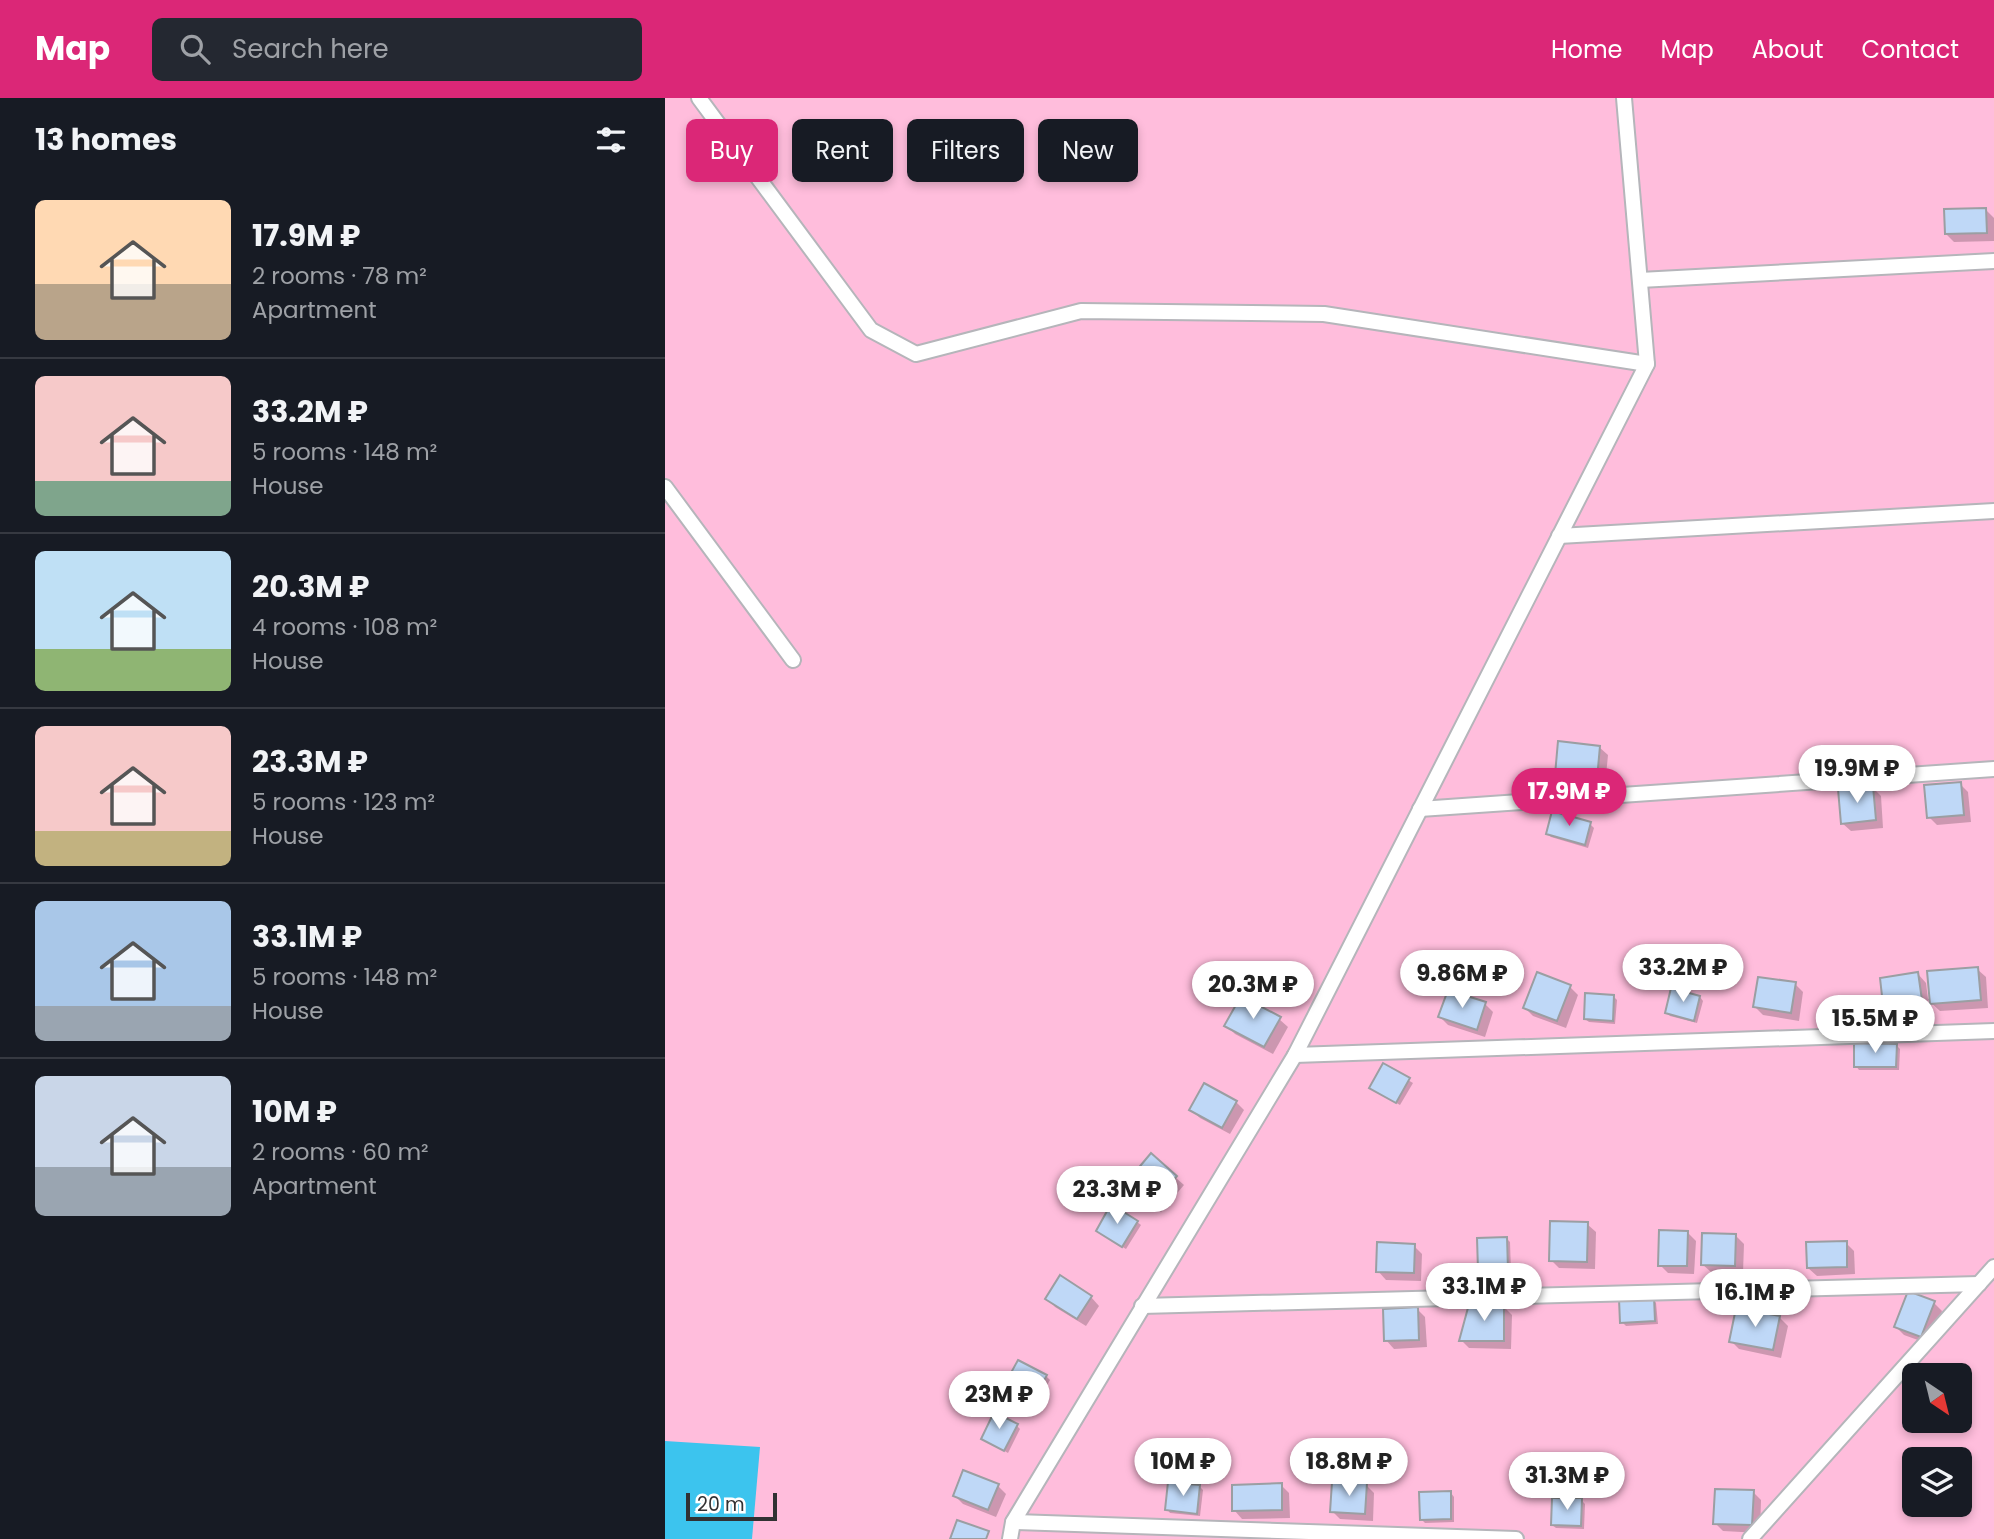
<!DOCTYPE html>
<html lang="en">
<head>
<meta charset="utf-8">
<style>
  :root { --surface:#171b24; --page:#242831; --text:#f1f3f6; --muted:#9ea1a6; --line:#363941; --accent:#db2777 }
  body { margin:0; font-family:Poppins,sans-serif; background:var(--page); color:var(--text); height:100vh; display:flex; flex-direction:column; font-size:26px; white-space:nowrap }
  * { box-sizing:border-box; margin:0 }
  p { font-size:23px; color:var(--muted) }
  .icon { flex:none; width:38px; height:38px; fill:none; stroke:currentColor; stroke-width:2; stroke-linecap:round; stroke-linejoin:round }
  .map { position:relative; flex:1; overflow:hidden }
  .drawer { display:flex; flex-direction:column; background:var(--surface); width:665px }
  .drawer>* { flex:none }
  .top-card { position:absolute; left:21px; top:21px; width:665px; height:63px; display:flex; gap:14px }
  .needle { width:46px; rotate:145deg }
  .controls { position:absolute; left:1237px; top:1265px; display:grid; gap:14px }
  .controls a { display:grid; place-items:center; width:70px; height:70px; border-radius:10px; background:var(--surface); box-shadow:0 4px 10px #0003; font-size:35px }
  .scale { position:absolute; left:21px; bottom:18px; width:91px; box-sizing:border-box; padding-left:7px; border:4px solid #313133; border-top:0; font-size:19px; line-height:24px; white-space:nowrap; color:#313133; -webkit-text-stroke:5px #fff; paint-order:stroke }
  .price { position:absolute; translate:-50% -60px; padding:0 16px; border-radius:24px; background:#fff; color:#222; font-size:23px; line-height:46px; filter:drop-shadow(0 2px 4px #0008) }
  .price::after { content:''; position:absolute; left:50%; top:42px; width:21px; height:16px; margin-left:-10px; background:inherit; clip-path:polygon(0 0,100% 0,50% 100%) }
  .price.active { background:var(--accent); color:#fff }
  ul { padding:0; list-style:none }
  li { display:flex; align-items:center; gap:21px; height:175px; padding:0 35px }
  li+li { border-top:2px solid var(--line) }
  li span { display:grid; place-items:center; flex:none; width:196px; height:140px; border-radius:10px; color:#555 }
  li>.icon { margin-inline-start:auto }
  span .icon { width:84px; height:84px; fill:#fffc; stroke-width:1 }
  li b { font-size:30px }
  h2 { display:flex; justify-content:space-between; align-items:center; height:84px; padding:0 35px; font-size:30px }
  .chip { padding:0 24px; border-radius:10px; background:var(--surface); box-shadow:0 4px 10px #0003; font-size:24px; line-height:63px }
  .chip.active { background:var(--accent); color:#fff }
  header { display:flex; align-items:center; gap:42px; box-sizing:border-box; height:98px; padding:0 35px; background:var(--accent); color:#fff }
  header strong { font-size:33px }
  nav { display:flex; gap:38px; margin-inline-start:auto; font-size:24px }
  .search { width:490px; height:63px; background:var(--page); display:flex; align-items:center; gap:18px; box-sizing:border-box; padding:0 24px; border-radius:10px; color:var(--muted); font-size:26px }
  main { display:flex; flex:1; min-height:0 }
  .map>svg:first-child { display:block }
  .green { fill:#ffbddc; fill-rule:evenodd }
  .water { fill:#3cc4ee }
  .shadow { fill:#0003 }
  .building { fill:#bfd8f7; stroke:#9b9ea2; stroke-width:2 }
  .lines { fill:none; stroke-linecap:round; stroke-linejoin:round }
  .lane-casing { stroke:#b5b5ba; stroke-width:18 }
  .lane { stroke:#fff; stroke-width:14 }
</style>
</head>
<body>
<header>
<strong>Map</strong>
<div class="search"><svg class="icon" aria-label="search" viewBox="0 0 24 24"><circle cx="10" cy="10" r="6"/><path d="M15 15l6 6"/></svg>Search here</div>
<nav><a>Home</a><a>Map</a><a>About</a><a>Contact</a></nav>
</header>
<main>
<section class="drawer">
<h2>13 homes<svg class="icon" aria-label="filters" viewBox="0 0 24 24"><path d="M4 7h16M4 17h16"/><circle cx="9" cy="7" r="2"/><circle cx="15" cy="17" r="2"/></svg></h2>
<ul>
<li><span style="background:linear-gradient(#ffd9b3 60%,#b9a48a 0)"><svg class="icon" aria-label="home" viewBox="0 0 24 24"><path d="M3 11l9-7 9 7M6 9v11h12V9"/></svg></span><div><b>17.9M ₽</b><p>2 rooms · 78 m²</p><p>Apartment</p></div></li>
<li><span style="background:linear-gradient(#f6c9c9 75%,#7fa58c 0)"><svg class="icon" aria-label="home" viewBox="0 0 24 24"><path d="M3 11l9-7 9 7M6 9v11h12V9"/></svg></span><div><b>33.2M ₽</b><p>5 rooms · 148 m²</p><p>House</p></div></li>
<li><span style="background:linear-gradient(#bfe0f5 70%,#8fb573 0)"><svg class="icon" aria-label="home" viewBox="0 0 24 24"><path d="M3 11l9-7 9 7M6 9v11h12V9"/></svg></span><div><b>20.3M ₽</b><p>4 rooms · 108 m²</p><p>House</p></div></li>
<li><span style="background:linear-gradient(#f6c9c9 75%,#c2b280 0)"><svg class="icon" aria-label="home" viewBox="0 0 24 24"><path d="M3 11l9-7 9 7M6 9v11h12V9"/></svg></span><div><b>23.3M ₽</b><p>5 rooms · 123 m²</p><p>House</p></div></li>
<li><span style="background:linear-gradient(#a9c7e8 75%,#9aa5b1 0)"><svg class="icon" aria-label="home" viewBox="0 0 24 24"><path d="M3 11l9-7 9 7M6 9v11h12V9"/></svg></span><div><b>33.1M ₽</b><p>5 rooms · 148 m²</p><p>House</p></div></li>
<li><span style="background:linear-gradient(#c9d6e8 65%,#9aa5b1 0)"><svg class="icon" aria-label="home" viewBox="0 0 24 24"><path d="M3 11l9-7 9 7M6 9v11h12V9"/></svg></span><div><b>10M ₽</b><p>2 rooms · 60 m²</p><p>Apartment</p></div></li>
</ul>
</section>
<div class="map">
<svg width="1329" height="1441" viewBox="0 0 1329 1441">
  <rect width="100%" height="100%" fill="#fbfbfe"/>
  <path class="green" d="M0 0H1329V1441H0ZM1250 1278H1295V1323H1250ZM1250 1362H1295V1407H1250Z"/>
  <polygon class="water" points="0,1343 95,1349 87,1441 0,1441"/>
  <g class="shadow">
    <polygon points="1321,112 1329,120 1329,143 1289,144 1281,136"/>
    <polygon points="934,649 943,657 940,688 900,684 892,676"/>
    <polygon points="1295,686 1303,694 1306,724 1272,727 1264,719"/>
    <polygon points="1208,690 1216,698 1218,730 1186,733 1177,725"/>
    <polygon points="925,726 929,730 923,750 886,739 883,736"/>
    <polygon points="1312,871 1321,879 1323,910 1275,913 1263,902 1264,910 1228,915 1220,906 1253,876 1261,885 1263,901"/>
    <polygon points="1130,886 1138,894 1134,923 1098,917 1090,909"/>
    <polygon points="905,889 913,897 901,930 868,918 860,910"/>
    <polygon points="948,898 952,902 950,926 924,924 920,921"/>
    <polygon points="1035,899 1038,903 1032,925 1005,918 1002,914"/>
    <polygon points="820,906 828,914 820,939 783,927 775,919"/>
    <polygon points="614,921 623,929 608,956 570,936 562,928"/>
    <polygon points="1231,947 1235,951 1234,972 1194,972 1191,968"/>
    <polygon points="719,968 748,985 735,1007 710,993"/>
    <polygon points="571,1004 579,1012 565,1036 535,1020 526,1012"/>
    <polygon points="486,1058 519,1087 496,1114 471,1093"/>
    <polygon points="472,1124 476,1127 461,1151 436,1136"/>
    <polygon points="922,1126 931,1134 930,1171 894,1170 886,1162"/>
    <polygon points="1022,1134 1031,1143 1029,1176 1003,1175 995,1167"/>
    <polygon points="1071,1138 1079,1146 1078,1175 1046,1174 1037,1166"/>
    <polygon points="842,1141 845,1144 846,1174 818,1175 814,1172"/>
    <polygon points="1181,1145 1189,1153 1190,1176 1152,1178 1143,1170"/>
    <polygon points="749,1148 757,1156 756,1183 721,1182 713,1173"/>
    <polygon points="396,1180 426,1199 434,1208 421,1228 390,1209 382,1200"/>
    <polygon points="988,1201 991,1205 993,1226 961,1228 957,1224"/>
    <polygon points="1269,1205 1277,1213 1264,1246 1239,1237 1231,1229"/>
    <polygon points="839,1209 847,1217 846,1251 804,1250 796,1242"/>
    <polygon points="752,1211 760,1219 762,1249 729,1251 721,1242"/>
    <polygon points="1115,1220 1123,1228 1116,1260 1074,1251 1066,1243"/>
    <polygon points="381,1278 385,1282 375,1300 344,1282"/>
    <polygon points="351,1327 355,1331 343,1355 318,1340"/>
    <polygon points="616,1387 624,1395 625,1420 577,1421 569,1412"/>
    <polygon points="701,1387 709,1395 708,1423 675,1421 667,1413"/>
    <polygon points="333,1388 341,1396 331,1419 298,1406 290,1398"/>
    <polygon points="535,1389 538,1392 535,1418 505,1415 502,1411"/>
    <polygon points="1088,1394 1096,1402 1095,1435 1058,1433 1050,1425"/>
    <polygon points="786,1395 789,1399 789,1424 760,1425 756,1421"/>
    <polygon points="916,1402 920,1406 919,1431 891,1430 887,1427"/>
  </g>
  <g class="building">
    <polygon points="1321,110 1322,135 1280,136 1279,111"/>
    <polygon points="893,643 935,648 932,681 890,677"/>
    <polygon points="1296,684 1299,717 1262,720 1259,687"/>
    <polygon points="1208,688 1211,722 1176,726 1173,691"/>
    <polygon points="887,713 926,724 920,747 881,736"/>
    <polygon points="1313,869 1316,902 1265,906 1262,873"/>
    <polygon points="872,874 906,887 892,923 858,910"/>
    <polygon points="1253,874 1257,902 1218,907 1215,880"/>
    <polygon points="1093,879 1131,884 1126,915 1088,909"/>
    <polygon points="1006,890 1035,898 1029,923 1000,915"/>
    <polygon points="783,892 821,904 812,932 773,919"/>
    <polygon points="920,895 949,897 948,923 919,921"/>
    <polygon points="576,898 616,919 599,949 559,928"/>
    <polygon points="1189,945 1232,946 1231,969 1189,969"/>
    <polygon points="718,965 745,980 731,1005 704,990"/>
    <polygon points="539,985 572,1003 557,1030 524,1012"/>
    <polygon points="486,1055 512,1078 487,1107 461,1085"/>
    <polygon points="446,1106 473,1123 457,1149 431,1133"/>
    <polygon points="885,1123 923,1124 922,1164 884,1163"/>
    <polygon points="994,1132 1023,1133 1022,1168 993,1168"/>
    <polygon points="1037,1135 1071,1136 1070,1168 1036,1167"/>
    <polygon points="842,1139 843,1172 813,1172 812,1140"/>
    <polygon points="1182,1143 1182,1169 1142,1170 1141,1144"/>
    <polygon points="712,1144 750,1146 749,1175 711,1174"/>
    <polygon points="395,1177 427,1198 412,1221 380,1201"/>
    <polygon points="1243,1193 1270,1203 1256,1239 1229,1229"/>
    <polygon points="989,1199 990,1223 955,1225 954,1201"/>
    <polygon points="804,1206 839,1207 839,1243 794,1243"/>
    <polygon points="753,1209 754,1242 719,1243 718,1211"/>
    <polygon points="1071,1210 1115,1218 1108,1252 1064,1244"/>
    <polygon points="353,1262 382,1277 371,1298 342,1282"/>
    <polygon points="329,1314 353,1326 339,1353 316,1341"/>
    <polygon points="298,1372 334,1386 323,1412 288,1398"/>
    <polygon points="503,1384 535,1387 532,1416 500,1412"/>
    <polygon points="667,1384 702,1385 700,1416 665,1414"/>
    <polygon points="617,1385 617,1412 567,1413 567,1387"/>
    <polygon points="1050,1391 1089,1392 1087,1427 1048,1426"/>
    <polygon points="786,1393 786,1421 755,1422 754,1394"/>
    <polygon points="887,1400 917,1400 916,1428 886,1427"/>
    <polygon points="292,1422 324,1433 321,1441 285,1441"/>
  </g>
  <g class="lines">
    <defs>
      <g id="lane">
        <polyline points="34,0 206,232 251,256 416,213 659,216 982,266"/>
        <polyline points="975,182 1329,163"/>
        <polyline points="0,389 128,562"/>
        <polyline points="894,438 1329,413"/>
        <polyline points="755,711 1329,671"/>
        <polyline points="630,957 1329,933"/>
        <polyline points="477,1208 1314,1186"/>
        <polyline points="348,1424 851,1441"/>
        <polyline points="345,1441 348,1424 630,957 982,266 959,0"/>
        <polyline points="1085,1441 1329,1169"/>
      </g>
    </defs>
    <use href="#lane" class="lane-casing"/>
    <use href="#lane" class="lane"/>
  </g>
</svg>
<div class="controls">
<a><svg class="needle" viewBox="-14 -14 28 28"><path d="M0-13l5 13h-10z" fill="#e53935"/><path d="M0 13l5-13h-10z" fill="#9ea1a6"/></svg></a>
<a><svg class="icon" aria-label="layers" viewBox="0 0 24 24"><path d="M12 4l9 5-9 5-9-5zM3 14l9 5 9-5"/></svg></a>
</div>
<div class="scale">20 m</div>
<b class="price" style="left:1192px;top:707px">19.9M ₽</b>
<b class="price active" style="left:904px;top:730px">17.9M ₽</b>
<b class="price" style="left:1018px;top:906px">33.2M ₽</b>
<b class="price" style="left:797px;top:912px">9.86M ₽</b>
<b class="price" style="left:588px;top:923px">20.3M ₽</b>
<b class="price" style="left:1210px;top:957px">15.5M ₽</b>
<b class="price" style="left:452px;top:1128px">23.3M ₽</b>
<b class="price" style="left:819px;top:1225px">33.1M ₽</b>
<b class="price" style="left:1090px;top:1231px">16.1M ₽</b>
<b class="price" style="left:334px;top:1333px">23M ₽</b>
<b class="price" style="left:518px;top:1400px">10M ₽</b>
<b class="price" style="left:684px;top:1400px">18.8M ₽</b>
<b class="price" style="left:902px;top:1414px">31.3M ₽</b>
<div class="top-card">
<a class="chip active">Buy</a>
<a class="chip">Rent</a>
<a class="chip">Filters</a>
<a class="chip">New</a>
</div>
</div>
</main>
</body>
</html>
